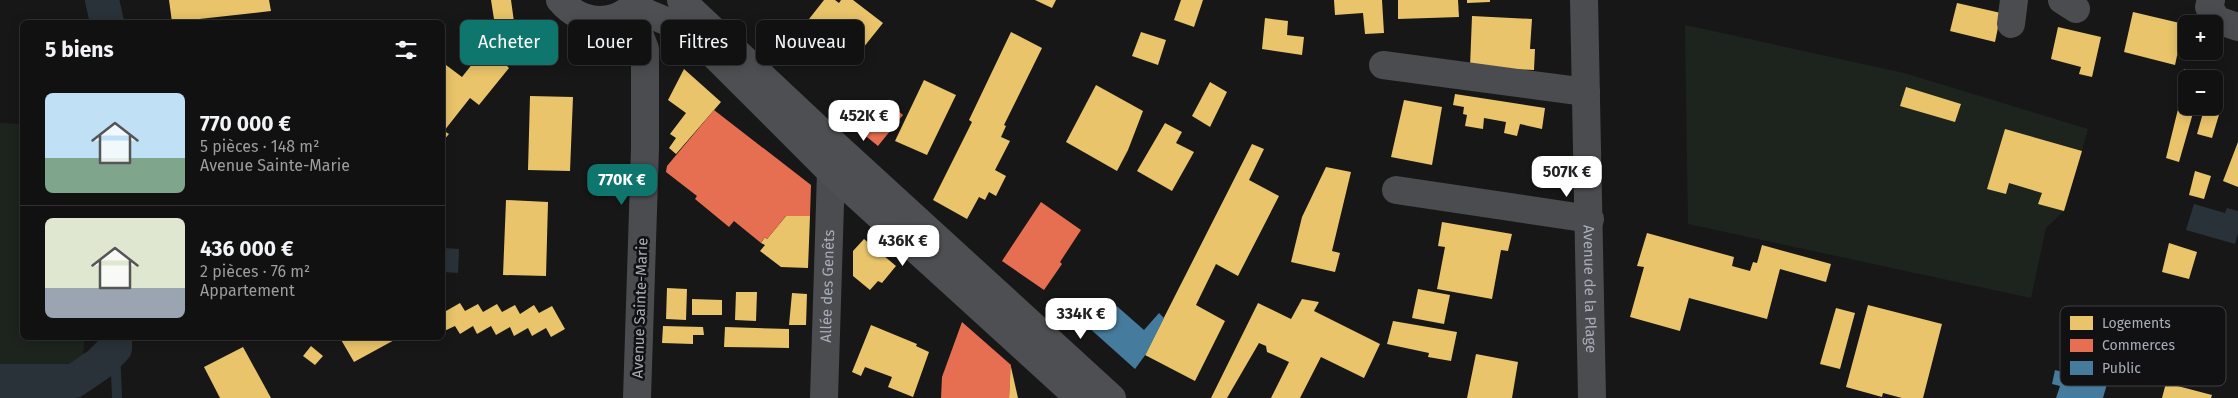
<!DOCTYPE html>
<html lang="fr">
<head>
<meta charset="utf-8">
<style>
  :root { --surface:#111; --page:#1e1f1f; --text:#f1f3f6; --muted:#9c9d9f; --line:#303131; --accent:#0f766e }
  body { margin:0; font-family:"Fira Sans",sans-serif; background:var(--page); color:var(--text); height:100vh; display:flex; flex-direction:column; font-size:19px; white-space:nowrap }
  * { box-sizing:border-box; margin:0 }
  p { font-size:16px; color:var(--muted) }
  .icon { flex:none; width:28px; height:28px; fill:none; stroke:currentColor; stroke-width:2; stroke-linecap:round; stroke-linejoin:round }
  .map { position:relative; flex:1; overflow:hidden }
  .details { position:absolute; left:20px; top:20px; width:425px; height:320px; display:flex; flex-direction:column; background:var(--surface); border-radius:8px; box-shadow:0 2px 12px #0003,0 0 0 1px var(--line) }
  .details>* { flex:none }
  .guide { position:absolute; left:460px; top:20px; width:475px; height:45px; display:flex; gap:10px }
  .fabs { position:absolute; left:2178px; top:15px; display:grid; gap:10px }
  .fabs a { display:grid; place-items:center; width:45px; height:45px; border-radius:8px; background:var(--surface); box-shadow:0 2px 12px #0003,0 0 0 1px var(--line); font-size:25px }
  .price { position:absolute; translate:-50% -42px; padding:0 11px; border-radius:10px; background:#fff; color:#222; font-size:16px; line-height:32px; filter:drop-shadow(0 1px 2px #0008) }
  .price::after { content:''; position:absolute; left:50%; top:30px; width:15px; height:11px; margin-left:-8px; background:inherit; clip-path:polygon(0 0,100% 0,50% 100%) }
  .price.current { background:var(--accent); color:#fff }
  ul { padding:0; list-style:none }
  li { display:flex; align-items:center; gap:15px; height:125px; padding:0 25px }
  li+li { border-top:1px solid var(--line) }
  li span { display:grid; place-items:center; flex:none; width:140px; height:100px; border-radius:8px; color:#555 }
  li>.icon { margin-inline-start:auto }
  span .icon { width:60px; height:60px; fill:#fffc; stroke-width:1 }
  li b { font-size:21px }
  h2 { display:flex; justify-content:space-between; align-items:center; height:60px; padding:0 25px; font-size:21px }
  .pill { padding:0 18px; border-radius:8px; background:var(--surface); box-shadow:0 2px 12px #0003,0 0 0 1px var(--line); font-size:18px; line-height:45px }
  .pill.current { background:var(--accent); color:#fff }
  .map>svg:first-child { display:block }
  .green { fill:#1d241e }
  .water { fill:#2a3239 }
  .homes { fill:#e9c46a }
  .shops { fill:#e76f51 }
  .public { fill:#457b9d }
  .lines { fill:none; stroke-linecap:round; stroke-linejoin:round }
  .stream { stroke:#2a3239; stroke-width:10 }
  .canal { stroke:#2a3239; stroke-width:34 }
  .minor { stroke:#4b4c50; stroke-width:28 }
  .major { stroke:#4d4f52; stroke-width:28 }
  .labels { text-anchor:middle; stroke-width:5; stroke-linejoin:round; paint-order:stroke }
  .street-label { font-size:15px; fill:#a8adb8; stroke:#111113 }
  .key { fill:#111113; stroke:#3e4045; stroke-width:1 }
  .key-label { font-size:14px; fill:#a8adb8 }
</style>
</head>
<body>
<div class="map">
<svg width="2238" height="398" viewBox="0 0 2238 398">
  <rect width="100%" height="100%" fill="#171717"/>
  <g class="green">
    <polygon points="1685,25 1904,73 2088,129 2064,211 2046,228 2031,298 1688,224"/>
    <polygon points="0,123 22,124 22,338 84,338 82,398 0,398"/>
  </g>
  <g class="water">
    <polygon points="2194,204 2225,213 2227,208 2238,211 2238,233 2235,244 2186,230"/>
    <polygon points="443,248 459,249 458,273 443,272"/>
  </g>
  <g class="homes">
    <polygon points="169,0 269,0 271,11 172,22"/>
    <polygon points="491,0 511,0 518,51 507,66 509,68 479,105 470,98 444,131 449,134 442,142 442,62 462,77 484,49 491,54 498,45"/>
    <polygon points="824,0 835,0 839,3 841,0 853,0 883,23 851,63 813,32 807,40 798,33"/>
    <polygon points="1035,0 1056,0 1052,8"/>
    <polygon points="1181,0 1203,0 1194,27 1174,20"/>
    <polygon points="1334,0 1382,0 1384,33 1365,34 1363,13 1335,15"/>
    <polygon points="1398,0 1458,0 1459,17 1398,19"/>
    <polygon points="1467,0 1490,0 1490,2 1467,3"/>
    <polygon points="1957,3 2001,13 1995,42 1950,31"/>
    <polygon points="2133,12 2184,24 2175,65 2124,52"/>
    <polygon points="1472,16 1532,19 1530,49 1535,49 1534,70 1470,67"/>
    <polygon points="1265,18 1288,21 1287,35 1304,37 1302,55 1262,49"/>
    <polygon points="2058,27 2101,37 2092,77 2079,74 2081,67 2051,59"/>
    <polygon points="1011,32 1042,48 1004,125 1006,126 1001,137 1010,141 995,170 1006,176 996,196 989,192 985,200 979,197 967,219 933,200 972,122 969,120"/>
    <polygon points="1141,32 1166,40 1158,65 1132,56"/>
    <polygon points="684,69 721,102 676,154 669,148 676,138 670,134 686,113 668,100"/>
    <polygon points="2184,69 2207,75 2206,79 2186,79 2186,90 2180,87"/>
    <polygon points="924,80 956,95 927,155 895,141"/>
    <polygon points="1210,82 1227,92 1210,127 1192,116"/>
    <polygon points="1096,85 1143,111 1128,150 1117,171 1066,142"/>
    <polygon points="1906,87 1961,104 1955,122 1900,106"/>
    <polygon points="1455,94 1545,108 1542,129 1520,124 1517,136 1504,133 1506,122 1484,118 1483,129 1465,126 1467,115 1463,114 1464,107 1453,105"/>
    <polygon points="530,96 573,97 570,171 528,170"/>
    <polygon points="2181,97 2186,99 2186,106 2195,106 2179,162 2166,158"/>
    <polygon points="1404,100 1442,107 1432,165 1391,157"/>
    <polygon points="2214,105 2221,108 2212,138 2197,134 2205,106"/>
    <polygon points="1165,123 1182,132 1176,143 1194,152 1172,191 1137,171"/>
    <polygon points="2005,129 2082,151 2064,211 2038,204 2042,193 2009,183 2006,194 1987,189"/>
    <polygon points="2238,142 2238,187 2223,181"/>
    <polygon points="1252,144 1264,149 1249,180 1279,196 1238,276 1216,264 1196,305 1225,321 1195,381 1145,355"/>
    <polygon points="1326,167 1351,172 1332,251 1340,253 1335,272 1291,262 1302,217"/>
    <polygon points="2195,171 2211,176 2204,199 2189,195"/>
    <polygon points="506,200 548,202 546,276 503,275"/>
    <polygon points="786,216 810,216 808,268 781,267 760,251 765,245 761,243 765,237 767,239"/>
    <polygon points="1442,222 1512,234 1508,251 1501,250 1492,299 1437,289 1445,247 1438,246"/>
    <polygon points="1647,233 1734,257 1732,266 1750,271 1753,262 1757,263 1762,245 1831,264 1826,282 1780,269 1767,319 1689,298 1680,331 1630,317 1644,267 1637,266"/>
    <polygon points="864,239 896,266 882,283 878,281 870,290 853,276 853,251"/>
    <polygon points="2169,243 2197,252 2189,279 2162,272"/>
    <polygon points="667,288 687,289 686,320 666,319"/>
    <polygon points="1418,289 1450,295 1444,324 1412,318"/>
    <polygon points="736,292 757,292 756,321 735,320"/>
    <polygon points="792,293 807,294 806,325 789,325"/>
    <polygon points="692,299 722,300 722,315 692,315"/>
    <polygon points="1302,299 1319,302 1314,311 1380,344 1364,378 1321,357 1300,398 1271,398 1289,362 1267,352 1266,346 1259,343 1227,398 1211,398 1258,303 1291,319"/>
    <polygon points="460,303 465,311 478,304 483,312 497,304 502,312 515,305 520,314 534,305 539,313 552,306 565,329 551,337 546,328 532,336 528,328 514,336 510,327 496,335 491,326 477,334 473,326 460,334 455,326 442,332 442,304 446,311"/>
    <polygon points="1868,305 1942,324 1923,398 1902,398 1883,393 1882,397 1846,387"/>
    <polygon points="1836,308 1855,313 1840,369 1820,364"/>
    <polygon points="1393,321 1457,332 1451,361 1428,357 1429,353 1387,344"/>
    <polygon points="871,325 917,344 916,346 929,352 913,397 888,387 892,377 865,367 861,376 852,372"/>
    <polygon points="663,326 703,327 704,335 693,335 693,344 662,343"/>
    <polygon points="725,327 789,329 789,348 724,347"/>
    <polygon points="340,338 398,338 354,362"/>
    <polygon points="311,346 323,356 315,365 303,356"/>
    <polygon points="243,347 271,398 220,398 204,367"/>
    <polygon points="1476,354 1518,362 1512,398 1467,398"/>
    <polygon points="1010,367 1011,367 1018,398 1009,398"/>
    <polygon points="2166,383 2212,395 2211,398 2162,398"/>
  </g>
  <g class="shops">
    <polygon points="888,102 903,115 878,146 862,133"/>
    <polygon points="714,110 811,185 810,216 786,216 767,239 765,237 761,243 734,221 729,227 695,199 697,196 666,172 667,166"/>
    <polygon points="1041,202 1081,230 1060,262 1062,264 1044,290 1002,261"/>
    <polygon points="962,322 1011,365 1009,398 941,398 942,377"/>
  </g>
  <g class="public">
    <polygon points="1111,301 1144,330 1159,313 1164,318 1146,354 1135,369 1087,326"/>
    <polygon points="2055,370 2107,384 2103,398 2056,398 2060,386 2052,384"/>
  </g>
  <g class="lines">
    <polyline class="stream" points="115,348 117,398"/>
    <g class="canal">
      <polyline points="102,0 107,22"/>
      <polyline points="0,381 74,381 99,364 115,348 115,338"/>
    </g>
    <g class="minor">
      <path id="s1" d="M1584 0 1592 398"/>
      <polyline points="2062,0 2076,9"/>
      <polyline points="2211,0 2209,7 2217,20 2238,27"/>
      <polyline points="630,10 645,49 645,148 637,398"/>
      <polyline points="2011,24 2014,0"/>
      <polyline points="1383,65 1586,92"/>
      <polyline points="1396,190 1590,219"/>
      <path id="s2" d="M824 398 831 172"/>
    </g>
    <g class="major">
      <path d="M560 0C582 26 617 27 639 0"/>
      <polyline points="681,0 832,142 1112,398"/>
      <polyline points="633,7 673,24 701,42 831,172 1079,398"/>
    </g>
  </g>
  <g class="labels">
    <g class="street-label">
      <text dy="5" stroke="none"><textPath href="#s2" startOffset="112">Allée des Genêts</textPath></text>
      <text dy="5" stroke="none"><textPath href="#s1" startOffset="289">Avenue de la Plage</textPath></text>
      <text transform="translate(640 308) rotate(-88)" y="5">Avenue Sainte-Marie</text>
    </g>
  </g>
  <rect x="2060" y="306" width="166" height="80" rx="8" class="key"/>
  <rect x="2070" y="316" width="23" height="14" fill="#e9c46a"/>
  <rect x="2070" y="339" width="23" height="13" fill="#e76f51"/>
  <rect x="2070" y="361" width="23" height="14" fill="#457b9d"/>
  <g class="key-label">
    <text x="2102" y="328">Logements</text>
    <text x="2102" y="350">Commerces</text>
    <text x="2102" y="373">Public</text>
  </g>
</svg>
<div class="fabs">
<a>+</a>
<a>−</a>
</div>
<b class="price" style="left:864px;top:142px">452K €</b>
<b class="price" style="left:1567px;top:198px">507K €</b>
<b class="price current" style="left:622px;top:206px">770K €</b>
<b class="price" style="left:903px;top:267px">436K €</b>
<b class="price" style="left:1081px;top:340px">334K €</b>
<div class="guide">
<a class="pill current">Acheter</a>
<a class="pill">Louer</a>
<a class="pill">Filtres</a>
<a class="pill">Nouveau</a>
</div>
<section class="details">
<h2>5 biens<svg class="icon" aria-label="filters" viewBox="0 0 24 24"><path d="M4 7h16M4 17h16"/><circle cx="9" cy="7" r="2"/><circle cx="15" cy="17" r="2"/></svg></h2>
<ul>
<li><span style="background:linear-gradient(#bfe0f5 65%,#7fa58c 0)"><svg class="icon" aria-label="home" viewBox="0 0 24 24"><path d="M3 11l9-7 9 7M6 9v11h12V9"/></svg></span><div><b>770 000 €</b><p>5 pièces · 148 m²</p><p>Avenue Sainte-Marie</p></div></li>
<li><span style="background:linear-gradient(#dfe7d0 70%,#9aa5b1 0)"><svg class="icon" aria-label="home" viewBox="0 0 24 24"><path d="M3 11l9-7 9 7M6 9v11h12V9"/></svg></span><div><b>436 000 €</b><p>2 pièces · 76 m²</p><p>Appartement</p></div></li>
</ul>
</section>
</div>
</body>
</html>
